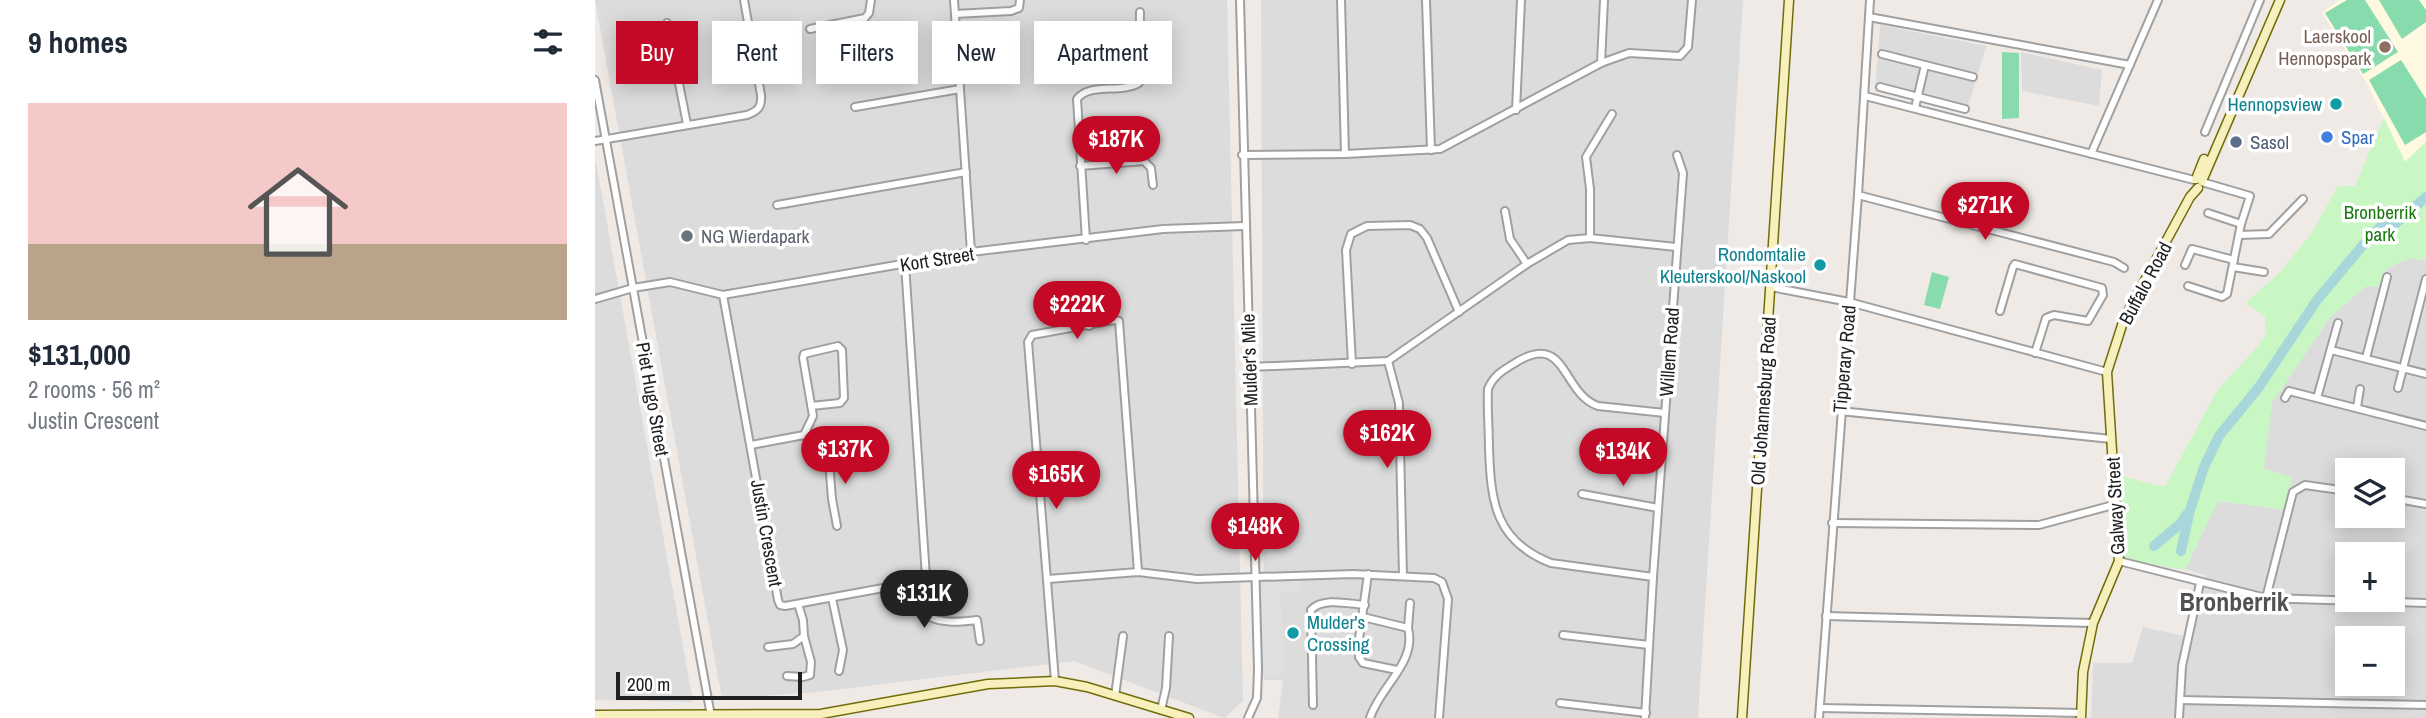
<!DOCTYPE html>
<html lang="en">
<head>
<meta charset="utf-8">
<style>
  :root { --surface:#fff; --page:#f2f2f3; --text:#1f2937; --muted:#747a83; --accent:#c40927 }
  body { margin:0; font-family:"Archivo Narrow",sans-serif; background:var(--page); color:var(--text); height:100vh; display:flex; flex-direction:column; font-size:26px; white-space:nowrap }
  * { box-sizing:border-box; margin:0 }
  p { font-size:23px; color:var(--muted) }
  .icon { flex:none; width:38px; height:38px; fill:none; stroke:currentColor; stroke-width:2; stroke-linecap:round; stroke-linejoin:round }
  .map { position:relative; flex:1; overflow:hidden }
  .details { display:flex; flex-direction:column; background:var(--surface); width:595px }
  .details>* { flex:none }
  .guide { position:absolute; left:21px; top:21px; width:665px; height:63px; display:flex; gap:14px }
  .buttons { position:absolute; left:1740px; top:458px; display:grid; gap:14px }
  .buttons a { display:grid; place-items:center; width:70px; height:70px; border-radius:0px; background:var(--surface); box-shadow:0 4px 18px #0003; font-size:35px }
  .scale { position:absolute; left:21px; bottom:18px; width:186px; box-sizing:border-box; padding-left:7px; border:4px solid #1f1f1f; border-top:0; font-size:19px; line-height:24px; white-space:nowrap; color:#1f1f1f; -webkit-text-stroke:5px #fff; paint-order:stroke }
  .price { position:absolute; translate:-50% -60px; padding:0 16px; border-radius:24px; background:var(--accent); color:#fff; font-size:23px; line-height:46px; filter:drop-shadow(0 2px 4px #0008) }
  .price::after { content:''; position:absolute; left:50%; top:42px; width:21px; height:16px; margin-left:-10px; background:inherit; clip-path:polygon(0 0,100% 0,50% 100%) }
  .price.selected { background:#222; color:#fff }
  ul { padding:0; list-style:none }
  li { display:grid; align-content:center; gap:14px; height:371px; padding:0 28px }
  li span { display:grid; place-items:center; height:217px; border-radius:0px; color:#555 }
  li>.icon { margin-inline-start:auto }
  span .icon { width:126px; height:126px; fill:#fffc; stroke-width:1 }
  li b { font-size:30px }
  h2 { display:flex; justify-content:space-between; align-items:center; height:84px; padding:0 28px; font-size:30px }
  .pill { padding:0 24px; border-radius:0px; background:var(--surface); box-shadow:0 4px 18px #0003; font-size:24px; line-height:63px }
  .pill.selected { background:var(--accent); color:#fff }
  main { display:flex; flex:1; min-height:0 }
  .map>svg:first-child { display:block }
  .residential { fill:#dddcdc; fill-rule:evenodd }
  .education { fill:#fef9e0 }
  .park { fill:#c8f7c4 }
  .pitch { fill:#87dbad }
  .parking { fill:#dfdfdf }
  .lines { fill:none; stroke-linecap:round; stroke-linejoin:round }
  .river { stroke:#a8d7db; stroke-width:10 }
  .street-casing { stroke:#a0a0a0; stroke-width:10 }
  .secondary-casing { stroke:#716c0a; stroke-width:11 }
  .street { stroke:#fff; stroke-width:6 }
  .secondary { stroke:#f7f0bc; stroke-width:8 }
  .education-dot { fill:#8d6e63; stroke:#fff; stroke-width:2.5 }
  .culture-dot { fill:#0f9aa8; stroke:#fff; stroke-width:2.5 }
  .shop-dot { fill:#3f7fe0; stroke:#fff; stroke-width:2.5 }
  .service-dot { fill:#5c6f8a; stroke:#fff; stroke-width:2.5 }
  .worship-dot { fill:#6b7280; stroke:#fff; stroke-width:2.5 }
  .labels { text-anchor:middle; stroke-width:7; stroke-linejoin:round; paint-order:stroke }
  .education-label { font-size:19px; fill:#785e54; stroke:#fff; text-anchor:end }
  .culture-label { font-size:19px; fill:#0d838f; stroke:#fff; text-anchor:end }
  .shop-label { font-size:19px; fill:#366cbe; stroke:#fff; text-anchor:start }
  .service-label { font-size:19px; fill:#4e5e75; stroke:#fff; text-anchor:start }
  .park-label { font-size:19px; fill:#187911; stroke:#fff }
  .worship-label { font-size:19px; fill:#5b616d; stroke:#fff; text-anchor:start }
  .street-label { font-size:19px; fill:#1f1f1f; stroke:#fff }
  .district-label { font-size:26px; font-weight:bold; fill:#525252; stroke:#fff }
</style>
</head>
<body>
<main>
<section class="details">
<h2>9 homes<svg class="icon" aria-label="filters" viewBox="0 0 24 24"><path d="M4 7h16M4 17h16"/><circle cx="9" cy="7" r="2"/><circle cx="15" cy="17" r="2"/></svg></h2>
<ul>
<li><span style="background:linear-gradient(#f6c9c9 65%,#b9a48a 0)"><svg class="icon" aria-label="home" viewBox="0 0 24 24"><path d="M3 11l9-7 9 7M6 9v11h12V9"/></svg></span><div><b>$131,000</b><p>2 rooms · 56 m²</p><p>Justin Crescent</p></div></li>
</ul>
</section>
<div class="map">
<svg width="1831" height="718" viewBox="0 0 1831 718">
  <rect width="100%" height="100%" fill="#efeae5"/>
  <g class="residential">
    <polygon points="0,0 632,0 648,701 629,718 479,661 222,692 127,699"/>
    <polygon points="666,0 1148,0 1103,718 683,718 688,680 669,680"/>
    <polygon points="1285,25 1391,46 1371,114 1280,91"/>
    <polygon points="1426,52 1507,70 1504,106 1427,91"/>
    <polygon points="0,156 98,702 0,700"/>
    <path d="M1816 258 1831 261V718H1496L1498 663H1537L1548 627 1598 638 1611 575 1590 569 1623 501 1677 409V403L1735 317 1792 268ZM1752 471H1797V516H1752ZM1752 555H1797V600H1752ZM1752 639H1797V684H1752Z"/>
  </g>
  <polygon class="education" points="1744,0 1831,0 1831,142 1810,162 1771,82 1727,13"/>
  <polygon class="park" points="1789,118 1810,162 1831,142 1831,261 1816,258 1792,268 1786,287 1771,286 1735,317 1677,403 1669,468 1697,478 1690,510 1623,501 1590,570 1529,559 1525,476 1570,487 1623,389 1657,353 1671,335 1670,316 1651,303 1686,271 1717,233 1743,186 1760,186"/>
  <g class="pitch">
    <polygon points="1752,0 1770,0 1803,52 1768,74 1730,13"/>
    <polygon points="1784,0 1824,0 1831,10 1831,22 1807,39"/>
    <polygon points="1407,52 1424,53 1424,118 1407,119"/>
    <polygon points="1806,60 1831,99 1831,132 1810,145 1774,80"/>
    <polygon points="1337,272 1354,277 1345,309 1329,305"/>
  </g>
  <polygon class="parking" points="663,579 706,579 707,592 686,593 689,675 665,677"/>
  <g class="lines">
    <g class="river">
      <polyline points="1559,546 1585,524 1592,514"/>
      <polyline points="1586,551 1595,510 1609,467 1624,436 1664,387 1722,300 1773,239 1786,226 1800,224 1831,197"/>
    </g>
    <defs>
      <g id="street">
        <polyline points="359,0 376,252"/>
        <polyline points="645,0 663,669 662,698 653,718"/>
        <polyline points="746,0 750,154"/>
        <polyline points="831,0 836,150"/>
        <polyline points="360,14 416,11 424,8 425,0"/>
        <polyline points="1274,17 1535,65"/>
        <polyline points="72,23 92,124"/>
        <polyline points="215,29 270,18 274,13 276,0"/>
        <polyline points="1287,54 1330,65 1320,108"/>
        <polyline points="1006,63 1009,0"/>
        <polyline points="1330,65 1378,77"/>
        <polyline points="0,80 116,716"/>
        <polyline points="1285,87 1370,109"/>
        <polyline points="1270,96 1599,180"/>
        <polyline points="260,107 365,89"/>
        <polyline points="921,110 926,0"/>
        <polyline points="1610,132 1665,0"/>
        <path d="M0 141 152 115C163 111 167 107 166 95L149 0"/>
        <polyline points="1496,154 1563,0"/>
        <polyline points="647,155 750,154 845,149 1006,63 1034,53 1085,56 1093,47 1097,0"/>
        <polyline points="485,166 549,161 556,168 558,185"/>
        <polyline points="1263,195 1519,262 1529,268"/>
        <polyline points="182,205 371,172"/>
        <polyline points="910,211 915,239 932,264"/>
        <polyline points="1613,213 1646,224"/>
        <polyline points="1644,235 1674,234 1708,199"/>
        <polyline points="995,238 995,189 991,157 1017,114"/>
        <path d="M491 240 482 99C495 82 526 94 544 83L545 12"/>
        <polyline points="1590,265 1597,249 1639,260"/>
        <polyline points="1638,267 1669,272"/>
        <polyline points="1593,286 1627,297 1632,294 1646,224 1655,196 1607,182"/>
        <polyline points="493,287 494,326"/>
        <polyline points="1176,287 1254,302 1512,372"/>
        <polyline points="128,295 183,600 185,605 190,606 321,582 331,577 310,264"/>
        <polyline points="0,299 38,288 75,282 128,295 376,252 568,229 649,226"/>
        <polyline points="1405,311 1418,267 1420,264 1507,288 1508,295 1493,321 1459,315 1451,318 1440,353"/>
        <polyline points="1736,350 1831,374"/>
        <polyline points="1771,358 1792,277"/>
        <polyline points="793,361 804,403 808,576"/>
        <polyline points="757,364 751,250 756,234 772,226 815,225 825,229 832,238 864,312"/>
        <polyline points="655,367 793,361 932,264 973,240 995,238 1081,247"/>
        <polyline points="1803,388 1831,279"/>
        <polyline points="1690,398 1694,391 1831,426"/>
        <polyline points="1722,398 1743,323"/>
        <polyline points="1762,407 1765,389"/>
        <polyline points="1245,411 1516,439"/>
        <polyline points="209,435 218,416 208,358 209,354 243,346 247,350 249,398 245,403 216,406"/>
        <polyline points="209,435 229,447 253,448"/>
        <polyline points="156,445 209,435"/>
        <polyline points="233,449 237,499 242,526"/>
        <polyline points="987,494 1063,508"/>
        <polyline points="1797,498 1831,504"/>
        <polyline points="1237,523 1444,525 1522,504"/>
        <polyline points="1524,561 1671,598 1831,603"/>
        <polyline points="773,574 763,646 764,657 768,663 802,670"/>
        <path d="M1058 577 956 563C900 541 896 502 894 449 894 429 892 409 893 389 898 376 908 370 920 363 972 330 966 393 1003 406L1070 413"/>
        <polyline points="453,579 543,572 602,579 758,574 839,578 847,582 853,599 844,718"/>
        <path d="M321 582 333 616C347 624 367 622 382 620L385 641"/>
        <polyline points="237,598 248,650 244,671"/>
        <polyline points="1671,598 1698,492 1710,485 1752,491"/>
        <polyline points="1231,616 1498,623"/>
        <path d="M768 617 813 628C822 663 785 686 775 718"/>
        <polyline points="813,628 815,603"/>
        <polyline points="968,635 1054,645"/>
        <polyline points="173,647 198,644 209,636 208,620 203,604"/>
        <polyline points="192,676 208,677 215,675 216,662 209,636"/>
        <polyline points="460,681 433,342 437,335 519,320 524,321 543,572"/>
        <polyline points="520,696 528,636"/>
        <polyline points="1585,700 1831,705"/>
        <polyline points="965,703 1051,713"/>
        <path d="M718 705 716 610C728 597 754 604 770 605"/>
        <polyline points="1225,708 1486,713"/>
        <polyline points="566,710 571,688 574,636"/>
        <polyline points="1050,718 1058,577 1088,173 1082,155"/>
        <polyline points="1224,718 1263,195 1275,0"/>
        <polyline points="1584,718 1587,666 1605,583"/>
      </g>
      <g id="secondary">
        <polyline points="1601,179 1609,159"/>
        <polyline points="1607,181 1685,0"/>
        <polyline points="0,715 226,714 393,684 460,681 492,687 594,718"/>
        <polyline points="1147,718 1194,0"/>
        <polyline points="1486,718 1488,672 1498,623 1524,561 1512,372 1529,319 1595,197 1603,188"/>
      </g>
    </defs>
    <use href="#street" class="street-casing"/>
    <use href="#secondary" class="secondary-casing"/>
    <use href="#street" class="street"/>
    <use href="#secondary" class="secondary"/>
  </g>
  <circle class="education-dot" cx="1790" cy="47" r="7"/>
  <g class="culture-dot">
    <circle cx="1741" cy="104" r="7"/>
    <circle cx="1225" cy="265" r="7"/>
    <circle cx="698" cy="633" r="7"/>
  </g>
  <circle class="shop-dot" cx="1732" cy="137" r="7"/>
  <circle class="service-dot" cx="1641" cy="142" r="7"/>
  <circle class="worship-dot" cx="92" cy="236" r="7"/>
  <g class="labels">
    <g class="education-label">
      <text x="1776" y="43">Laerskool<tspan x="1776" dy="22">Hennopspark</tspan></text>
    </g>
    <g class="culture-label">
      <text x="1727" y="111">Hennopsview</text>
      <text x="1211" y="261">Rondomtalie<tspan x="1211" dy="22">Kleuterskool/Naskool</tspan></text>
      <text x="712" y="629" text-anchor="start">Mulder's<tspan x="712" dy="22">Crossing</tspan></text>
    </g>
    <g class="shop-label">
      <text x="1746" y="144">Spar</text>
    </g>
    <g class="service-label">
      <text x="1655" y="149">Sasol</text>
    </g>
    <g class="park-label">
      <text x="1785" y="219">Bronberrik<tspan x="1785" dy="22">park</tspan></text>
    </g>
    <g class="worship-label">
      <text x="106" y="243">NG Wierdapark</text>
    </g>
    <g class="street-label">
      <text transform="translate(342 259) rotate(-9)" y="7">Kort Street</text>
      <text transform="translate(1550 283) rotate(-62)" y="7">Buffalo Road</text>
      <text transform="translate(1074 352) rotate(-86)" y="7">Willem Road</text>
      <text transform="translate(1249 359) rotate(-85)" y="7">Tipperary Road</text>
      <text transform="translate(654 360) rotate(-92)" y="7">Mulder's Mile</text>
      <text transform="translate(58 399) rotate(80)" y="7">Piet Hugo Street</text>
      <text transform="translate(1168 401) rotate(-86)" y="7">Old Johannesburg Road</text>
      <text transform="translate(1520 506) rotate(-93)" y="7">Galway Street</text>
      <text transform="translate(172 533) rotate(80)" y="7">Justin Crescent</text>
    </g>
    <g class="district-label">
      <text x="1639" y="611">Bronberrik</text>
    </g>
  </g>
</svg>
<div class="buttons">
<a><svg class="icon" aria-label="layers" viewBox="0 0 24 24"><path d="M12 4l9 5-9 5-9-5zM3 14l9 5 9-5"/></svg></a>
<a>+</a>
<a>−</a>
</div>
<div class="scale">200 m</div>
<b class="price" style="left:521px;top:176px">$187K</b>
<b class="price" style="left:1390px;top:242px">$271K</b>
<b class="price" style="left:482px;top:341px">$222K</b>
<b class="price" style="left:792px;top:470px">$162K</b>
<b class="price" style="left:250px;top:486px">$137K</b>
<b class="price" style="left:1028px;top:488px">$134K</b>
<b class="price" style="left:461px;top:511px">$165K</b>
<b class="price" style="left:660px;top:563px">$148K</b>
<b class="price selected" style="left:329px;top:630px">$131K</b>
<div class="guide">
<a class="pill selected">Buy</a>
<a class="pill">Rent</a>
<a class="pill">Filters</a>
<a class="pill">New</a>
<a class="pill">Apartment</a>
</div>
</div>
</main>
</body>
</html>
